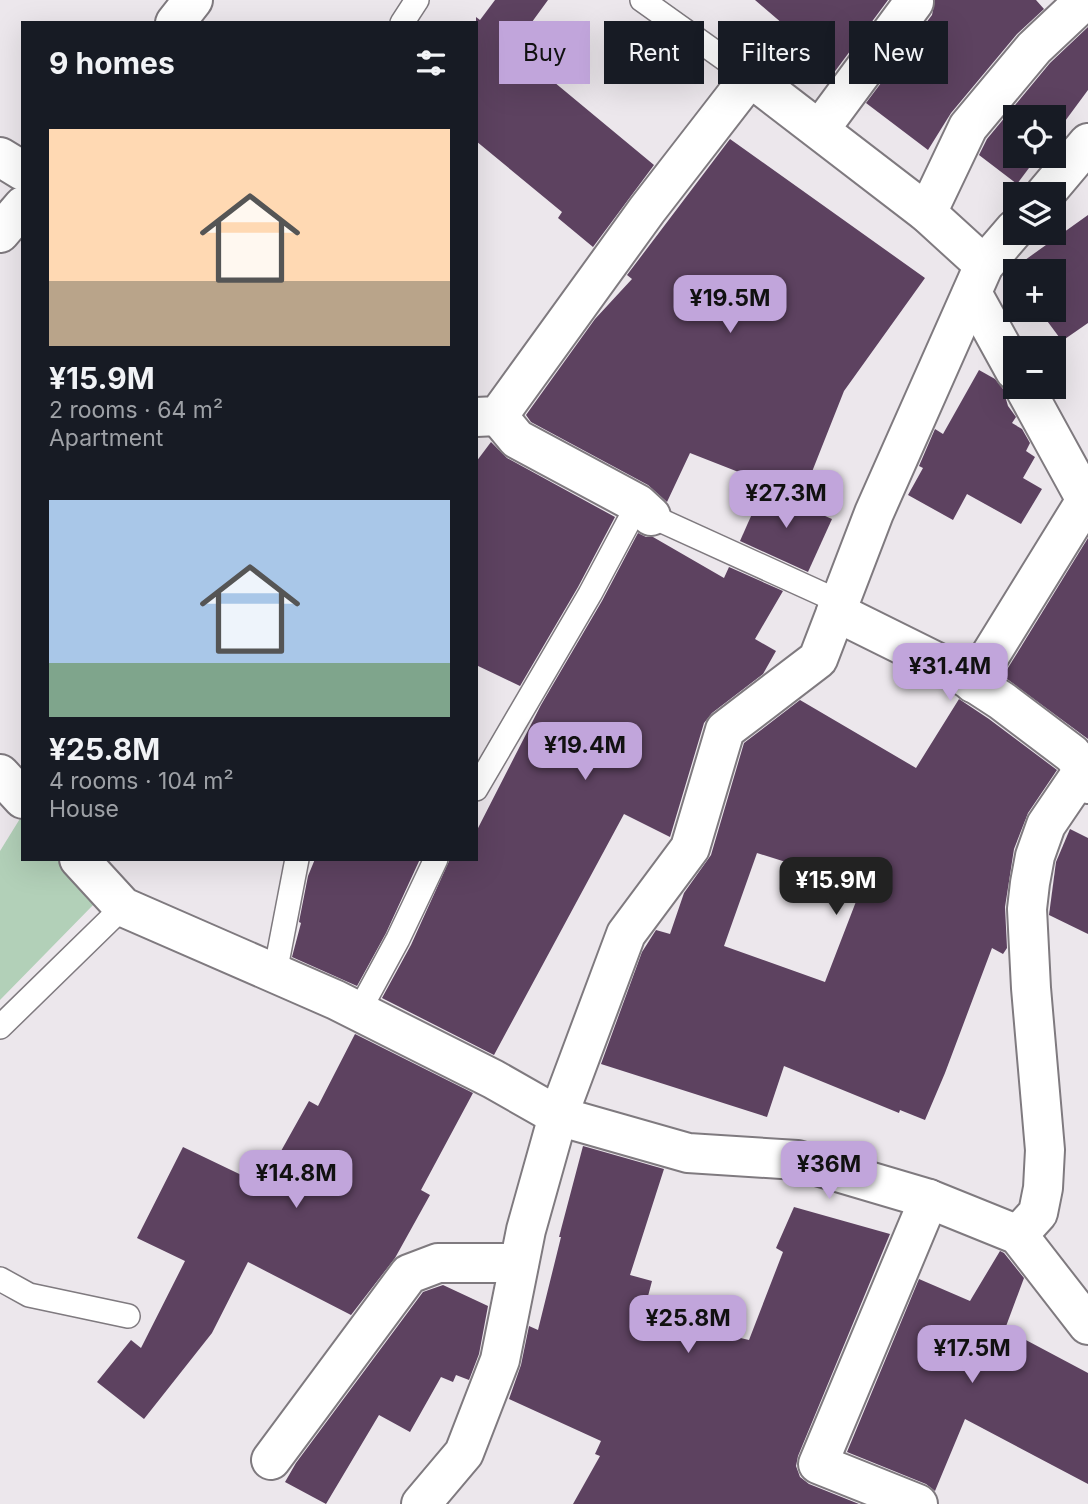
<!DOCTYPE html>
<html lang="en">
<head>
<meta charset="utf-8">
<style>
  :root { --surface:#171b24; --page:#242831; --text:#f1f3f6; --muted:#9ea1a6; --accent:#c1a5db }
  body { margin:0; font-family:Inter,sans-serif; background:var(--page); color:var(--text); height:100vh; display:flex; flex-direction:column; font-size:26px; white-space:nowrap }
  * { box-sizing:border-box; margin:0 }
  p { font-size:23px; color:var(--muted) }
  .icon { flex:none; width:38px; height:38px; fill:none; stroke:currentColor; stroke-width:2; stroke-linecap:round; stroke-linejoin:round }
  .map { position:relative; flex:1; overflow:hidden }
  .drawer { position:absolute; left:21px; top:21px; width:457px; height:840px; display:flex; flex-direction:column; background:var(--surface); border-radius:0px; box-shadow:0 7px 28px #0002 }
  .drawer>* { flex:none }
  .banner { position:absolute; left:499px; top:21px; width:483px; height:63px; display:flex; gap:14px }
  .fabs { position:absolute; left:1003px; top:105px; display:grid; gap:14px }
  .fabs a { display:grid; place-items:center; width:63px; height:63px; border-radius:0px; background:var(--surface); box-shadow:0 7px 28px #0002; font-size:35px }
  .price { position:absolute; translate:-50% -60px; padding:0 16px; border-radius:14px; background:var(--accent); color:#111; font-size:23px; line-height:46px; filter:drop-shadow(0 2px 4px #0008) }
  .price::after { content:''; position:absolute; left:50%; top:42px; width:21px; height:16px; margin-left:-10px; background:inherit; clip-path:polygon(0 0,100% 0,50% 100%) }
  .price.active { background:#222; color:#fff }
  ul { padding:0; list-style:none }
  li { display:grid; align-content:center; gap:14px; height:371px; padding:0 28px }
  li span { display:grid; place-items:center; height:217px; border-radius:0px; color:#555 }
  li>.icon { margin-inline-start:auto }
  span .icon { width:126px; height:126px; fill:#fffc; stroke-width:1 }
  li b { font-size:30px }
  h2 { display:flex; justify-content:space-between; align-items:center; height:84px; padding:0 28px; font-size:30px }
  .tag { padding:0 24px; border-radius:0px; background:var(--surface); box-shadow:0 7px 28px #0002; font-size:24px; line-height:63px }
  .tag.active { background:var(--accent); color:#111 }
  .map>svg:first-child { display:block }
  .green { fill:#b2d0b8 }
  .building { fill:#5d4260; fill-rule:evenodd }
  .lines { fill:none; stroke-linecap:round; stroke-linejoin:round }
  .lane-casing { stroke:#7f7a7f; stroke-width:26 }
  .street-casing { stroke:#7f7a7f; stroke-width:42 }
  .lane { stroke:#fff; stroke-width:23 }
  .street { stroke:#fff; stroke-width:38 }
</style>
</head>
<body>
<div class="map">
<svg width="1088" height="1504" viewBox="0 0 1088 1504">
  <rect width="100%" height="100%" fill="#ece7ec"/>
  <polygon class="green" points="21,817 23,859 58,859 96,902 0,1000 0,851"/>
  <g class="building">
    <polygon points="495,0 548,0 513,48 654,165 593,247 558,218 562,212 476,141 476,17 480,20"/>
    <polygon points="755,0 888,0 827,82 771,40 783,24"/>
    <polygon points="935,0 1036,0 1044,9 1017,34 951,113 928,150 866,103 932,15"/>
    <polygon points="1088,27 1088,90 1054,136 1054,117 1015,117 1015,156 1038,156 1017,184 979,155 987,139 1050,63"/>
    <polygon points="730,139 925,278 844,391 802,497 690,453 667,502 648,485 531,422 526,415 595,319 632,279 627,275"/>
    <polygon points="1088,215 1088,323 1062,341 1039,310 1054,310 1054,271 1015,271 1015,276 1011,270"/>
    <polygon points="979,370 995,379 1003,389 1008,406 1016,417 1012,423 1022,429 1030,443 1026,451 1035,457 1023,478 1042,489 1021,524 967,494 953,520 908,495 923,468 919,466 935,429 943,434"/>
    <polygon points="491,442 507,458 615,517 578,587 520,686 476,665 476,462"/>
    <polygon points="763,489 832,519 808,572 740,541"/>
    <polygon points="638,533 646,537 653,537 724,578 729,567 783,591 755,639 776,651 763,674 712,713 704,723 670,837 624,814 494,1055 382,998 411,945 450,859 476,859 476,832 541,705 602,601"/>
    <polygon points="1088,538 1088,739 1003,676"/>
    <path d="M959 699 989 719 1057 770 1028 813 1014 849 1005 907 1007 948 1003 954 992 948 945 1073 925 1120 900 1110 899 1113 784 1066 767 1117 601 1064 642 952 656 930 670 934 684 893 711 855 744 743 800 700 916 768ZM757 853 862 886 825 982 724 946Z"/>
    <polygon points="1070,829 1088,838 1088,934 1049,915 1056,862"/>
    <polygon points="315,859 420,859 386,933 357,986 292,957 301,923 299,922 308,876"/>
    <polygon points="355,1034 473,1093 421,1190 430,1195 395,1258 351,1315 248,1262 212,1333 144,1419 97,1382 131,1340 141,1348 185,1261 137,1238 183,1147 262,1185 309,1101 318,1106"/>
    <polygon points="583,1146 664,1169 630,1275 652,1281 643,1315 749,1340 783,1252 776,1248 794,1207 890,1234 798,1456 796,1466 800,1477 809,1484 859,1504 573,1504 600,1456 595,1454 601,1441 509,1399 521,1365 529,1326 538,1330 561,1237 559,1237"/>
    <polygon points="1000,1251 1004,1253 1024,1278 1005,1329 1088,1373 1088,1484 965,1419 935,1491 926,1484 847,1452 919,1279 970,1301"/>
    <polygon points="443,1285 488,1306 479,1354 469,1380 456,1375 453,1382 441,1377 410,1432 379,1415 326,1504 285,1482 296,1463 423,1292"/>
  </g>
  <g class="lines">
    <defs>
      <g id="lane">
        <polyline points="642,0 750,77"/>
        <polyline points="402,23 417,0"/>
        <polyline points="651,516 840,602"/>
        <polyline points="476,789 590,594 638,504"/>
        <polyline points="275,973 297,859"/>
        <polyline points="359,1011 398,939 436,859"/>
        <polyline points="0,1027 123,907"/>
        <polyline points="0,1279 29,1295 128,1316"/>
      </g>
      <g id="street">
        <polyline points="175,23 193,0"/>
        <polyline points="820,129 914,2 911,0"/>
        <polyline points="0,157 23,171"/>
        <polyline points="1045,194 1088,143"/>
        <polyline points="927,213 968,127 1034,48 1085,0"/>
        <polyline points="0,233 23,206"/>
        <polyline points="972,293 1015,371"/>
        <polyline points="498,416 517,439 638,504 651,516"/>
        <polyline points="476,417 498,416 647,210 750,77 927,213 984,265"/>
        <polyline points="836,612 959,673 1002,701 1072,754 1084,769 1088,784"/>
        <polyline points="973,683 1086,500 1024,387"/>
        <polyline points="0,774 23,799"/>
        <polyline points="79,859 123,907 336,1000 493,1079 558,1116 688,1153 797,1160 929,1199 1018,1235 1088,1325"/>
        <polyline points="1018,1235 1038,1213 1043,1188 1045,1150 1031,988 1027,909 1030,883 1035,856 1046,825 1084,769"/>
        <polyline points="271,1460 409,1274 438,1263 519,1263"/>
        <polyline points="421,1504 464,1453 500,1360 526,1230 558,1116 626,934 690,848 725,730 818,659 874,513 984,265 1015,229"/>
        <polyline points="918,1504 818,1464 929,1199"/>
      </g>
    </defs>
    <use href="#lane" class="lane-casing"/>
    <use href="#street" class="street-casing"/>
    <use href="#lane" class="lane"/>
    <use href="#street" class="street"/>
  </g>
</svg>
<div class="fabs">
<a><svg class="icon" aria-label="locate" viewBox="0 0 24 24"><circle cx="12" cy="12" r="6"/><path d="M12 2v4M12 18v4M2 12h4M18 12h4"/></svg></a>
<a><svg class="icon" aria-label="layers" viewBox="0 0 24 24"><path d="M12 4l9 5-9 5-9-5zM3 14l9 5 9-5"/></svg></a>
<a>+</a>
<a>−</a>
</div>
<b class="price" style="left:730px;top:335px">¥19.5M</b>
<b class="price" style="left:786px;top:530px">¥27.3M</b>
<b class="price" style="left:950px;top:703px">¥31.4M</b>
<b class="price" style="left:585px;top:782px">¥19.4M</b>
<b class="price active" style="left:836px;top:917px">¥15.9M</b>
<b class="price" style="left:829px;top:1201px">¥36M</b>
<b class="price" style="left:296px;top:1210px">¥14.8M</b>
<b class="price" style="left:688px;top:1355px">¥25.8M</b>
<b class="price" style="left:972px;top:1385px">¥17.5M</b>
<div class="banner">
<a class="tag active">Buy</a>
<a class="tag">Rent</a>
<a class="tag">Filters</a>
<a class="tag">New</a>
</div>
<section class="drawer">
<h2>9 homes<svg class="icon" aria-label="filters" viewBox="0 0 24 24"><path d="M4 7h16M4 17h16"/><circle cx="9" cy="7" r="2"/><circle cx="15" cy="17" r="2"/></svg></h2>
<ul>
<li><span style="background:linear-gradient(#ffd9b3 70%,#b9a48a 0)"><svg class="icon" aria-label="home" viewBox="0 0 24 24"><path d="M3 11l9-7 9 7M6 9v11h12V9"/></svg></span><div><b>¥15.9M</b><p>2 rooms · 64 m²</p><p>Apartment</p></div></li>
<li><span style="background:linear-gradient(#a9c7e8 75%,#7fa58c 0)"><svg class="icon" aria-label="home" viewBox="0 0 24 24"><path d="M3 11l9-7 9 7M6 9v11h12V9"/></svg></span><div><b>¥25.8M</b><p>4 rooms · 104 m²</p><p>House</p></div></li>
</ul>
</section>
</div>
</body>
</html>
